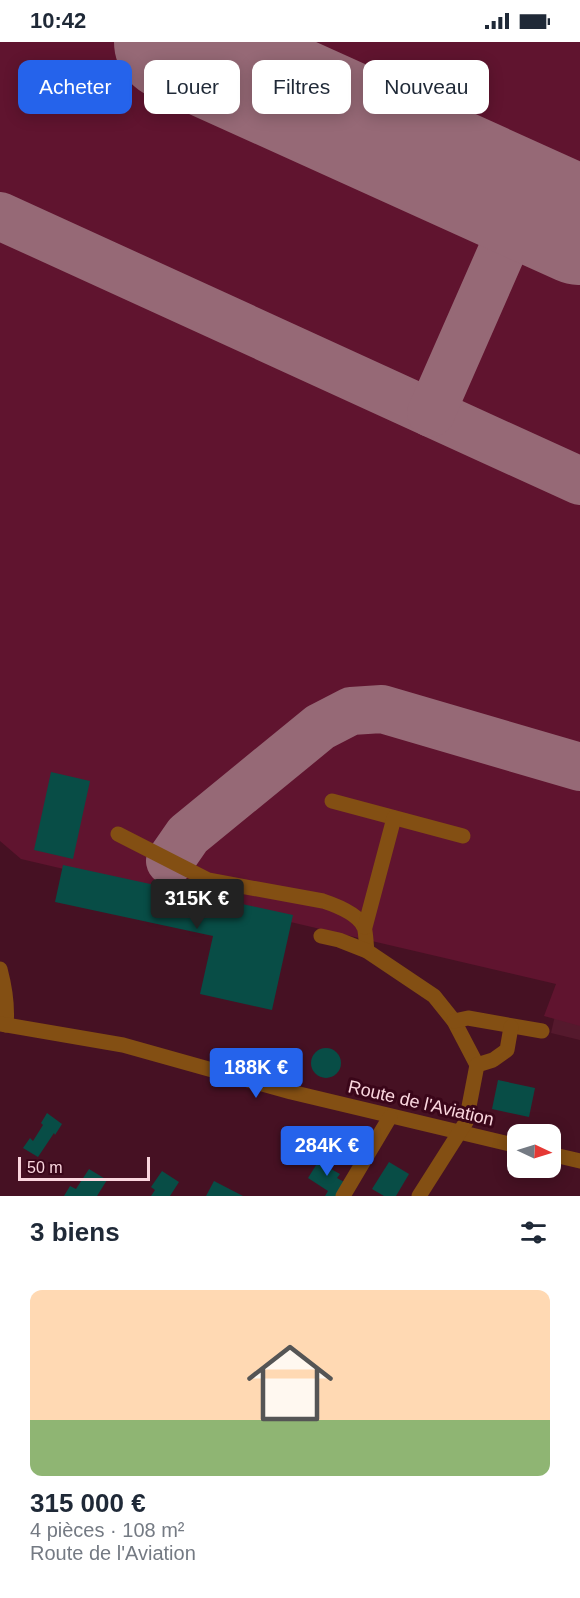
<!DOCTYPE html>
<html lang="fr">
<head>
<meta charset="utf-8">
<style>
  :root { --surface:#fff; --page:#f6f6f7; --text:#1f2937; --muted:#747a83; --accent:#2563eb }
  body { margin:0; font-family:Arial,sans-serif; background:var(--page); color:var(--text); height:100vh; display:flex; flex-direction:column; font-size:22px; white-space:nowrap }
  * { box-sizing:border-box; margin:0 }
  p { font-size:20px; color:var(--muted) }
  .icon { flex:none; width:33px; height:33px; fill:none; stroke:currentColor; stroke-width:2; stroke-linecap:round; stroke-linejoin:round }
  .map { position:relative; height:1154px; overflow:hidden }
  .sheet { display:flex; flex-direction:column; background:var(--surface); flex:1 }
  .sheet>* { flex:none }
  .guide { position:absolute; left:18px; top:18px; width:544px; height:54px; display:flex; gap:12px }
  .needle { width:39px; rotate:94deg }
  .tools { position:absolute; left:507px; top:1082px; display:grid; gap:12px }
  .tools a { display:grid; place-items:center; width:54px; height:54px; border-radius:12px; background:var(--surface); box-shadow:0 3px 15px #0003; font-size:30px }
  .scale { position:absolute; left:18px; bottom:15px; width:132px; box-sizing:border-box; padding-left:6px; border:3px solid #fad6de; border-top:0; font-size:16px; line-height:21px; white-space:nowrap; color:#fad6de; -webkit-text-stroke:4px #3a0619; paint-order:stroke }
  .price { position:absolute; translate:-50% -51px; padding:0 14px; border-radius:6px; background:var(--accent); color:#fff; font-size:20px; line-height:39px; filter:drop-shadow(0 2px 3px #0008) }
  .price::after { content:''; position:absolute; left:50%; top:36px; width:18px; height:14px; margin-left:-9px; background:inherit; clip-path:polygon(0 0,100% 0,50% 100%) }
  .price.selected { background:#222; color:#fff }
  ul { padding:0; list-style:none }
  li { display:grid; align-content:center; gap:12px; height:318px; padding:0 30px }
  li span { display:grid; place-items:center; height:186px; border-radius:12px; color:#555 }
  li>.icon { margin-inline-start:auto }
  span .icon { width:108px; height:108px; fill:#fffc; stroke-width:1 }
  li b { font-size:26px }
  h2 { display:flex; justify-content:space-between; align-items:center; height:72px; padding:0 30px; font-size:26px }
  .tag { padding:0 21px; border-radius:12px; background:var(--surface); box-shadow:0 3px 15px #0003; font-size:21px; line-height:54px }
  .tag.selected { background:var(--accent); color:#fff }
  .status { display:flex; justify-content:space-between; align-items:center; height:42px; padding:0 30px; background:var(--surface); direction:ltr }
  .status svg { height:16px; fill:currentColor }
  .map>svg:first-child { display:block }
  .built { fill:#55192d }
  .green { fill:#60142f }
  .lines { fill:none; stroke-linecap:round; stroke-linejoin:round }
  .taxiway { stroke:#966976; stroke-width:48 }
  .runway { stroke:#966976; stroke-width:118 }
  .building { fill:#084d46 }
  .minor { stroke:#834f13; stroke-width:15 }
  .labels { text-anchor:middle; stroke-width:6; stroke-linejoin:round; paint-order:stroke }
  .street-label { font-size:18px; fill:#fad6de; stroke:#3a0619 }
</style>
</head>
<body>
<div class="status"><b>10:42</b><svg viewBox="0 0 49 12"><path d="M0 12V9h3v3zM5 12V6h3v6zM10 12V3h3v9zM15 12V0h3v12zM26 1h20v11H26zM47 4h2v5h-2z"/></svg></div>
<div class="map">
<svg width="580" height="1154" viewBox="0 0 580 1154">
  <rect width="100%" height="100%" fill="#461123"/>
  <polygon class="built" points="568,916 580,919 580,998 551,991"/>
  <polygon class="green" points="0,0 580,0 580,984 544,974 556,942 21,817 0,799"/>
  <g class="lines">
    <g class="taxiway">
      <polyline points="0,174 580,439"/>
      <polyline points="431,371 524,159"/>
      <polyline points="170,819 188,793 320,685 351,669 382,667 580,725"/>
    </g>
    <polyline class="runway" points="173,0 580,184"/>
  </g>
  <g class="building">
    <polygon points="51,730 90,739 73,817 34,808"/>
    <polygon points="63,823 293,873 272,968 200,952 213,894 55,860"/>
    <circle cx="326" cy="1021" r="15"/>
    <polygon points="498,1038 535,1046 529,1075 492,1067"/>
    <polygon points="47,1071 62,1082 55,1093 54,1091 38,1115 23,1106 30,1096 33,1099 43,1083 41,1081"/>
    <polygon points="323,1112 335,1121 331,1127 340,1132 337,1136 346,1141 337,1154 325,1154 328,1149 308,1136"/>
    <polygon points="389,1120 409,1132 396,1154 384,1154 372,1147"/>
    <polygon points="89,1127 107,1138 97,1154 64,1154 70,1144 76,1147"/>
    <polygon points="162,1129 179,1140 170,1154 151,1154 155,1148 151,1145"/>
    <polygon points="214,1139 243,1154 206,1154"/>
  </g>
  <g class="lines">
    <g class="minor">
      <polyline points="332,759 463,794"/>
      <path d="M118 792 208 838 323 859C335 863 358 872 364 885 366 889 366 903 367 909"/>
      <polyline points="365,885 394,776"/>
      <polyline points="321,894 339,898 367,909 434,954 454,979 477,1023"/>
      <path d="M0 927C5 946 8 963 6 983"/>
      <polyline points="454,979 468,976 542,989"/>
      <polyline points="0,982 123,1003 291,1050 518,1104"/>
      <polyline points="550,1112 580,1119"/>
      <polyline points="343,1154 390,1075"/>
      <polyline points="419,1154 466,1080 477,1023 493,1018 507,1008 511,985"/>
    </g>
  </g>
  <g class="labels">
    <g class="street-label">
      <text transform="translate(421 1061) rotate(13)" y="6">Route de l'Aviation</text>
    </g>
  </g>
</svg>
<div class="tools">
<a><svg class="needle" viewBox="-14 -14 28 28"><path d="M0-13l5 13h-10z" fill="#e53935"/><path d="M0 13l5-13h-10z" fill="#747a83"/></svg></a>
</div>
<div class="scale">50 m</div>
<b class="price selected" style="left:197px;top:888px">315K €</b>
<b class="price" style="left:256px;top:1057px">188K €</b>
<b class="price" style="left:327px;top:1135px">284K €</b>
<div class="guide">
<a class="tag selected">Acheter</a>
<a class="tag">Louer</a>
<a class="tag">Filtres</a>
<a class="tag">Nouveau</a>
</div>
</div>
<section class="sheet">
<h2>3 biens<svg class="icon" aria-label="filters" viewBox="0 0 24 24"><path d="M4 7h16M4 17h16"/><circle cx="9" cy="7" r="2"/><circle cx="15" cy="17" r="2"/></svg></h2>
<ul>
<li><span style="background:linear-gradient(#ffd9b3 70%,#8fb573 0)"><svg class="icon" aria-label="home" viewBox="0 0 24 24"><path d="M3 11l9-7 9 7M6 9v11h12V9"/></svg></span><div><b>315 000 €</b><p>4 pièces · 108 m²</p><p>Route de l'Aviation</p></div></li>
</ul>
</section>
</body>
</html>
